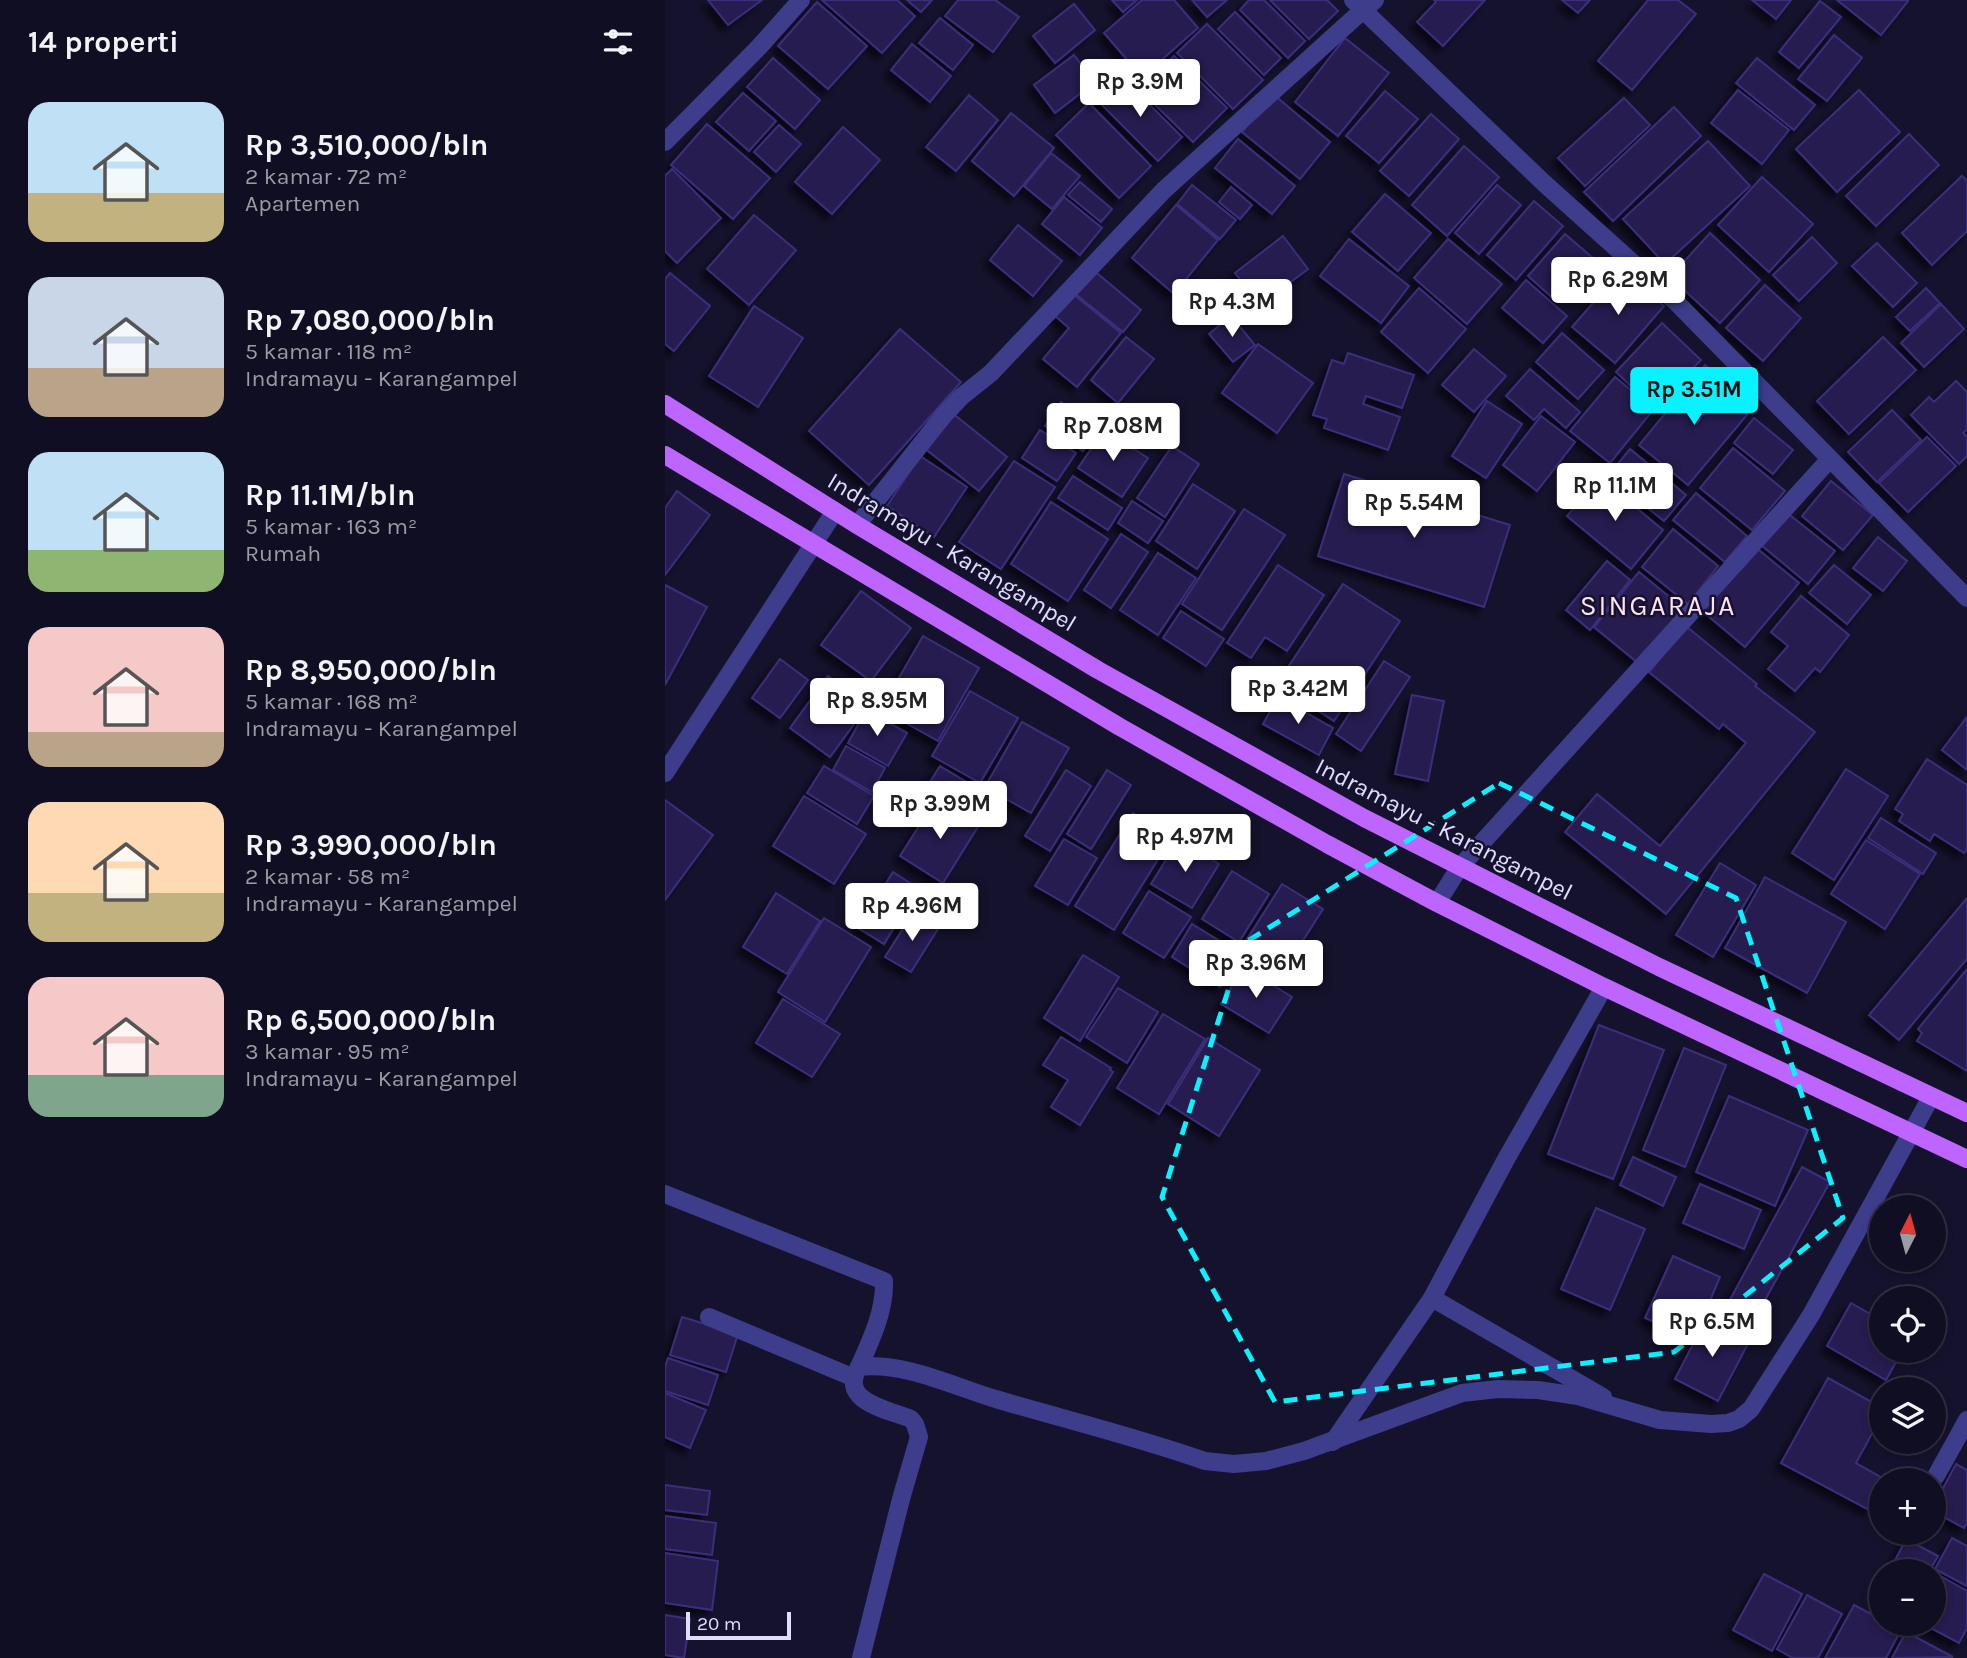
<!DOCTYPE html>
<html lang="id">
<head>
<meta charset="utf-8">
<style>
  :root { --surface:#100e22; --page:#1e1c2f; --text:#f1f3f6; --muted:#9c9ca5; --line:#302e40; --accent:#0af1ff }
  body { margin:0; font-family:Karla,sans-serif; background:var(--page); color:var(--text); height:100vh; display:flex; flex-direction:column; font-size:26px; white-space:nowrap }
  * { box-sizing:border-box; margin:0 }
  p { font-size:23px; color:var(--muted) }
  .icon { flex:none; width:38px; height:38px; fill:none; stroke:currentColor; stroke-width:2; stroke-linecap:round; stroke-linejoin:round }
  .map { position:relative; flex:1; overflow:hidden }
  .side { display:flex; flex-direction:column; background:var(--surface); width:665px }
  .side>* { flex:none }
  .needle { width:46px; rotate:6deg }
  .tools { position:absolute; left:1204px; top:1195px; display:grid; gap:14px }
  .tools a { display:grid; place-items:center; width:77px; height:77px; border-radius:50%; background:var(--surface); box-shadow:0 4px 10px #0003,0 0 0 2px var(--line); font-size:35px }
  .scale { position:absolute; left:21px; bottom:18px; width:105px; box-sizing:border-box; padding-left:7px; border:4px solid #e0deff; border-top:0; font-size:19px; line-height:24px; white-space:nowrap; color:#e0deff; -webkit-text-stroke:5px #15122d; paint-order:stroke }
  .price { position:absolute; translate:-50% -60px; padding:0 16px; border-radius:7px; background:#fff; color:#222; font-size:23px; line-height:46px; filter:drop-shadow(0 2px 4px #0008) }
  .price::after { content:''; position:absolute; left:50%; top:42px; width:21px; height:16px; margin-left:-10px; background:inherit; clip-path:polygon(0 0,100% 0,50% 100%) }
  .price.current { background:var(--accent); color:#111 }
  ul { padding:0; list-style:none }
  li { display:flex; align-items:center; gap:21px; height:175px; padding:0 28px }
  li span { display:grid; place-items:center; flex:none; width:196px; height:140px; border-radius:21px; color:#555 }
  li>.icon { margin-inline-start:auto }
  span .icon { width:84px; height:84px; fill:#fffc; stroke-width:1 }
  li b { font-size:30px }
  h2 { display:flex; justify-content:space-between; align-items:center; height:84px; padding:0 28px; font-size:30px }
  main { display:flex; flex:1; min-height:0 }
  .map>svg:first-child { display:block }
  .building { fill:#251d4f; stroke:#3b2f7b; stroke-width:2; filter:url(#shadow) }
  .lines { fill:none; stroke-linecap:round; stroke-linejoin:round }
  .minor { stroke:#3d3d8c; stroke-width:18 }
  .major { stroke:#bf65ff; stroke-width:18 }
  .marked { fill:none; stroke:#0af1ff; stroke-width:5; stroke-dasharray:14 9; stroke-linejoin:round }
  .labels { text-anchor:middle; stroke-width:5; stroke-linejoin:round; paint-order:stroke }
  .street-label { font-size:24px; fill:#e0deff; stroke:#15122d }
  .quarter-label { font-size:28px; letter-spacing:2px; fill:#ffe0f5; stroke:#15122d }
</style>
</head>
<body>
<main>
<section class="side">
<h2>14 properti<svg class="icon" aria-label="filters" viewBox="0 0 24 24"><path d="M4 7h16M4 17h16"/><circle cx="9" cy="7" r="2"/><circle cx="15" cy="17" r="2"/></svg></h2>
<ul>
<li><span style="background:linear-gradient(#bfe0f5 65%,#c2b280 0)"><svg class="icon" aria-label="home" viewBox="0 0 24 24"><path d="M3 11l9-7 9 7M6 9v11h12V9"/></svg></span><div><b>Rp 3,510,000/bln</b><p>2 kamar · 72 m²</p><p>Apartemen</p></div></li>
<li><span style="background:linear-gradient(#c9d6e8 65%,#b9a48a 0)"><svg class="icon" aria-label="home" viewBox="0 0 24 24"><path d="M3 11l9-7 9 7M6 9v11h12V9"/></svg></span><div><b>Rp 7,080,000/bln</b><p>5 kamar · 118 m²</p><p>Indramayu - Karangampel</p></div></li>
<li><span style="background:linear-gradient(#bfe0f5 70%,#8fb573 0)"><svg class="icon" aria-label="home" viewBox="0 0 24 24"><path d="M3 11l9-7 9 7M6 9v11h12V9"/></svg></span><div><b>Rp 11.1M/bln</b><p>5 kamar · 163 m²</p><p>Rumah</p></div></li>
<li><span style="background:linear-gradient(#f6c9c9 75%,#b9a48a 0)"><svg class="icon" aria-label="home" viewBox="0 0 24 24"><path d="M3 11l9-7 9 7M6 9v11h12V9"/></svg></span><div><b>Rp 8,950,000/bln</b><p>5 kamar · 168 m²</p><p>Indramayu - Karangampel</p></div></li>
<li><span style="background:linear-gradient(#ffd9b3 65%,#c2b280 0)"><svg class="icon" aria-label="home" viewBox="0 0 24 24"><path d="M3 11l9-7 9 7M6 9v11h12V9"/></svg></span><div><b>Rp 3,990,000/bln</b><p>2 kamar · 58 m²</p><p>Indramayu - Karangampel</p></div></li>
<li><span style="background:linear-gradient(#f6c9c9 70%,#7fa58c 0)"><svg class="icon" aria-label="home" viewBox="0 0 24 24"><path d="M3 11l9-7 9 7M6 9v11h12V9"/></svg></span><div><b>Rp 6,500,000/bln</b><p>3 kamar · 95 m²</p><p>Indramayu - Karangampel</p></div></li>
</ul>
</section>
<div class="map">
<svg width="1302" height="1658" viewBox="0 0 1302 1658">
  <defs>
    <filter id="shadow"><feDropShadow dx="-6" dy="6" stdDeviation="3.5" flood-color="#0009"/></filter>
  </defs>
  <rect width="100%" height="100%" fill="#15122d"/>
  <g class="building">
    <polygon points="43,0 97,0 63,25"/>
    <polygon points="157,0 232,0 250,16 217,53"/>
    <polygon points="242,0 267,0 256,12"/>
    <polygon points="293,0 330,0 354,17 328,52 280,16"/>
    <polygon points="447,0 472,0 458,12"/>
    <polygon points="477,0 509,0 533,28 477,77 439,33"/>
    <polygon points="527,0 562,0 542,17"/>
    <polygon points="584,0 599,0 640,41 623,58 575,10"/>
    <polygon points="605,0 662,0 673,11 644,39"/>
    <polygon points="769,0 820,0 778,46 752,22 771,2"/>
    <polygon points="897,0 925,0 913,13"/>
    <polygon points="983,0 1013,0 1031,14 967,90 933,61"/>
    <polygon points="1087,0 1126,0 1111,19"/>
    <polygon points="1172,0 1242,0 1243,1 1216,35"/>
    <polygon points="1155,1 1176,17 1134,68 1114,52"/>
    <polygon points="152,2 202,46 163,89 113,46"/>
    <polygon points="409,4 430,30 390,63 368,36"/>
    <polygon points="570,12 616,58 599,75 553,29"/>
    <polygon points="275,18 308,45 288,70 254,43"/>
    <polygon points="542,24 598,80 568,109 512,53"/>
    <polygon points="1169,35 1197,58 1162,101 1133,79"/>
    <polygon points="680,38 724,73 673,136 630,102"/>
    <polygon points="247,44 286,76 265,102 226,70"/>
    <polygon points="409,55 430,82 390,113 369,85"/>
    <polygon points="509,56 562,108 528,142 475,90"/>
    <polygon points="108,58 155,100 130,129 82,87"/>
    <polygon points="1092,58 1150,105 1129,130 1071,83"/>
    <polygon points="457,77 517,137 493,161 433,101"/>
    <polygon points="1073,90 1124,130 1097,164 1046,123"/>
    <polygon points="1194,90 1235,132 1172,192 1131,149"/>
    <polygon points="720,91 753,119 714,163 681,136"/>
    <polygon points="78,93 111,121 84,151 51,122"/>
    <polygon points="608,94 665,142 635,179 577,132"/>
    <polygon points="304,95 333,120 291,171 261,147"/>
    <polygon points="959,98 985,125 920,186 893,158"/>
    <polygon points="424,103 486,166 454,198 391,135"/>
    <polygon points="1009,107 1036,136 948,221 919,192"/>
    <polygon points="346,113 389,148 349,196 307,161"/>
    <polygon points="766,114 794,139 744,196 715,171"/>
    <polygon points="42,124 105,178 68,219 6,165"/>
    <polygon points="114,125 136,144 111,172 89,152"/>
    <polygon points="178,127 215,160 167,214 130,182"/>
    <polygon points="1244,134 1274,165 1211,226 1181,196"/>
    <polygon points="573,139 630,186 607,214 550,168"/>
    <polygon points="1043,141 1085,186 1000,264 958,219"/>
    <polygon points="799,146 834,177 782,236 747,205"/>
    <polygon points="386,153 415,176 387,209 359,186"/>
    <polygon points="7,169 56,218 12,263 0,251 0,176"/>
    <polygon points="1297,176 1302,181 1302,231 1267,265 1237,233"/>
    <polygon points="1097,177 1148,224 1104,272 1053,225"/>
    <polygon points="415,182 447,209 436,222 403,195"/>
    <polygon points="527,185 571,220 555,239 512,204"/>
    <polygon points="832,185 856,205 814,254 790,233"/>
    <polygon points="566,187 587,205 575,219 554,202"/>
    <polygon points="720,194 766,233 733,271 687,232"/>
    <polygon points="399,197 437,228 415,255 377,224"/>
    <polygon points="869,201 898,226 851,280 822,255"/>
    <polygon points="511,205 553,240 509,294 467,258"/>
    <polygon points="89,215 131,250 84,305 42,269"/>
    <polygon points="353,225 397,261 368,296 325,260"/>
    <polygon points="1045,233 1095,280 1055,323 1005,277"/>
    <polygon points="900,234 928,258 891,301 863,276"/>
    <polygon points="618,236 643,269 595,305 570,273"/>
    <polygon points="1147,237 1172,263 1134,301 1108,275"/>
    <polygon points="684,239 744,286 716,323 655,276"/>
    <polygon points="783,239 837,284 802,324 749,278"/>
    <polygon points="1212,243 1252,283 1228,307 1187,266"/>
    <polygon points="427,269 476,310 458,332 408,292"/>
    <polygon points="957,270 999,306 950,363 907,327"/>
    <polygon points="5,273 45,306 9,351 0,344 0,279"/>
    <polygon points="861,280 902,316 878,343 837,308"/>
    <polygon points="1100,285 1136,318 1098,361 1061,328"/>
    <polygon points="754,288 801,329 763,373 716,332"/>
    <polygon points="1261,288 1275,303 1245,331 1231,317"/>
    <polygon points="408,294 456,333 412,387 378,359 404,328 390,316"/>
    <polygon points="1276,304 1299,329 1259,367 1236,343"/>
    <polygon points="89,306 138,338 93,407 44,376"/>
    <polygon points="566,316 590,345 568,362 544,334"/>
    <polygon points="997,323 1036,360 989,408 951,372"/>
    <polygon points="235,329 296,382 204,485 144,431"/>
    <polygon points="897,333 939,370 913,399 871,362"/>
    <polygon points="461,337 489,359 453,403 426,380"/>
    <polygon points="1218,337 1251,370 1184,434 1152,401"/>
    <polygon points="593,344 648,383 612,433 557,393"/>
    <polygon points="809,349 841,376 809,412 777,385"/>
    <polygon points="683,353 749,375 737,408 701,396 698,404 735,417 723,450 659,428 662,419 648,415 667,360 679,364"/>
    <polygon points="1040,365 1063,384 1055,393 1082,415 1023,485 974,445"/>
    <polygon points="865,369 915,412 901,428 879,409 869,420 841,396"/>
    <polygon points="950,377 989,409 945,463 905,431"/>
    <polygon points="1291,381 1302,392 1302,429 1298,433 1302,437 1302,456 1294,464 1246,415 1264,397 1269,402"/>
    <polygon points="822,401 857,424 821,478 787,456"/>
    <polygon points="396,402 434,427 418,451 380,426"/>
    <polygon points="1227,410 1256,440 1212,482 1183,452"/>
    <polygon points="286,412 342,457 314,491 258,447"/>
    <polygon points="876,416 910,442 872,491 838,465"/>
    <polygon points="1089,418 1128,450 1108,474 1069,443"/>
    <polygon points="375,430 411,453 392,481 357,458"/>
    <polygon points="439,430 483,458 457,497 413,468"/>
    <polygon points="1262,437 1291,466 1243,512 1214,483"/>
    <polygon points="507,446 534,464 500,517 472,498"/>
    <polygon points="1068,448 1120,491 1087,530 1035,488"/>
    <polygon points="965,449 1021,495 999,521 943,476"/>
    <polygon points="255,456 302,487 269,537 222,506"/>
    <polygon points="349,461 390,487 336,569 294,542"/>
    <polygon points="679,474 845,525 819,607 653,556"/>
    <polygon points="408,476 457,508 443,530 393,498"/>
    <polygon points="934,477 998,530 966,569 902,516"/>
    <polygon points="1166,481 1208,515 1178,550 1137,516"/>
    <polygon points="528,484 570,511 532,569 491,541"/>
    <polygon points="12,491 45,515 0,575 0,508"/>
    <polygon points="1031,493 1082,536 1060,562 1008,520"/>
    <polygon points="467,501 498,521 483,543 453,523"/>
    <polygon points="386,502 443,539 403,601 346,564"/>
    <polygon points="579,509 620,535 557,630 517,604"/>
    <polygon points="1121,512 1170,551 1143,584 1095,544"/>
    <polygon points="1008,529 1053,566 1023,604 977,567"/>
    <polygon points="456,534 483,552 446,608 419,590"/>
    <polygon points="1213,537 1242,561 1218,591 1188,568"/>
    <polygon points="1089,546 1134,583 1080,647 1036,610"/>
    <polygon points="493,553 531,578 493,635 455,610"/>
    <polygon points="942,561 965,580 925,630 901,610"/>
    <polygon points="613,565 659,595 622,651 600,637 586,658 562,643"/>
    <polygon points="1169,565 1206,595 1182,624 1144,593"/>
    <polygon points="974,572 1018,608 973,663 929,627"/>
    <polygon points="678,584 735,621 669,721 612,684"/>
    <polygon points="0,585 42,607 0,685"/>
    <polygon points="196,591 246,628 206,681 156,645"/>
    <polygon points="1136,596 1184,635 1155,672 1150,668 1130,691 1103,669 1123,646 1106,632"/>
    <polygon points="516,611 559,639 541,666 498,638"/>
    <polygon points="1022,627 1092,684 1090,686 1150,732 1001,914 900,832 932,794 995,846 1081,743 1058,724 1054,729 984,672"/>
    <polygon points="258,636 314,668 273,741 216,709"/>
    <polygon points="115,659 143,680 115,718 87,698"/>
    <polygon points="719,661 745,677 696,751 671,734"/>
    <polygon points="163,676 203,705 165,757 125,728"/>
    <polygon points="305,691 353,718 315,783 267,756"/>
    <polygon points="747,695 779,701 763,781 730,774"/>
    <polygon points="613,697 668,728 654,755 598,724"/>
    <polygon points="201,710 242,733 223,766 183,743"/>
    <polygon points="1302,717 1302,770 1277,750"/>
    <polygon points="357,722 404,748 366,813 320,787"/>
    <polygon points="181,746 220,768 207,792 168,770"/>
    <polygon points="1262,759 1302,785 1302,849 1299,853 1269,834 1265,841 1234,821 1238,814 1230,809"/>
    <polygon points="159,766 209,796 192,824 142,793"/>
    <polygon points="275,766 323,795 310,816 262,787"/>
    <polygon points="1181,769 1223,796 1169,880 1127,853"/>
    <polygon points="401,770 426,786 385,851 360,836"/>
    <polygon points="442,770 466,785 426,849 402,834"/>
    <polygon points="139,796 201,834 169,884 108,846"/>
    <polygon points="271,799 314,825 278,883 235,856"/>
    <polygon points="0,800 48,835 0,900"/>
    <polygon points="468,813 507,837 449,930 410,906"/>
    <polygon points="1216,818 1271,853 1258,874 1203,838"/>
    <polygon points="399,839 432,858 403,905 370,886"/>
    <polygon points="514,839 554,864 527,908 486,884"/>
    <polygon points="1201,840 1255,874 1220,929 1166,894"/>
    <polygon points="1055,863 1091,885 1048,957 1011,935"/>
    <polygon points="567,871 604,894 574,942 537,919"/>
    <polygon points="228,872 253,888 219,944 193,928"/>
    <polygon points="1100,877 1181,922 1142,993 1060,948"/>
    <polygon points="617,884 658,909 620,969 579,944"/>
    <polygon points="484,891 526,917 499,958 458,933"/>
    <polygon points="111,893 155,921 122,974 78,947"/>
    <polygon points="1302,898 1302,959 1234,1040 1204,1015"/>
    <polygon points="248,913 273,929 246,972 220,957"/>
    <polygon points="159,918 206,947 160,1022 113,992"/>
    <polygon points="527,924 576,954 555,987 507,957"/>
    <polygon points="418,955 454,977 415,1041 379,1018"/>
    <polygon points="579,967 627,997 604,1033 556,1004"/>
    <polygon points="1302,969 1302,1071 1252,1041 1257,1033 1253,1029"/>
    <polygon points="453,988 493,1012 462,1063 421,1037"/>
    <polygon points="118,999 175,1034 147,1077 91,1043"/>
    <polygon points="498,1014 540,1039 494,1114 452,1088"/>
    <polygon points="934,1025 999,1050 948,1179 883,1154"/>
    <polygon points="396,1037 446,1068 445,1070 448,1072 415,1125 386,1107 403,1080 378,1065"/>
    <polygon points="543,1038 595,1070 554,1136 503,1104"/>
    <polygon points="1019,1048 1061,1065 1020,1167 978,1150"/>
    <polygon points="1064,1096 1143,1130 1110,1206 1031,1172"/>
    <polygon points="968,1157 1011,1177 998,1206 955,1185"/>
    <polygon points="1137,1167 1165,1182 1088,1322 1061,1307"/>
    <polygon points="1035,1184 1096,1210 1079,1249 1018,1223"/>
    <polygon points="931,1208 980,1229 945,1310 896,1289"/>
    <polygon points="1008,1256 1055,1277 1029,1339 980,1318"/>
    <polygon points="1186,1303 1216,1320 1216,1351 1237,1351 1221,1380 1162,1346"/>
    <polygon points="17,1317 73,1334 61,1372 5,1355"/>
    <polygon points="1042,1317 1085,1340 1053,1401 1010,1379"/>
    <polygon points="3,1358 53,1375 43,1405 0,1391 0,1367"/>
    <polygon points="1163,1378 1216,1407 1216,1417 1191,1463 1221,1480 1216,1480 1216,1488 1204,1510 1116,1463"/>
    <polygon points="0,1393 41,1410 25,1448 0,1437"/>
    <polygon points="1291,1464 1302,1470 1302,1523 1299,1528 1269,1512 1269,1505"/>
    <polygon points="0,1485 45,1491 42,1515 0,1510"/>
    <polygon points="0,1516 51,1523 47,1555 0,1549"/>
    <polygon points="1287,1538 1302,1546 1302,1586 1270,1569"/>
    <polygon points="1241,1539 1273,1556 1264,1572 1224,1572"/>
    <polygon points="0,1553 53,1561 47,1610 0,1603"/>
    <polygon points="1270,1573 1302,1591 1302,1628 1294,1643 1258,1624 1269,1624"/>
    <polygon points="1099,1574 1137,1594 1107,1651 1068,1630"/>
    <polygon points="1142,1595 1177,1614 1153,1658 1128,1658 1112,1649"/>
    <polygon points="1189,1605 1216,1619 1216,1624 1225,1624 1236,1630 1221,1658 1160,1658"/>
    <polygon points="0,1615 25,1619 19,1658 0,1655"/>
    <polygon points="1241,1632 1288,1657 1227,1658"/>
  </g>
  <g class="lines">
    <g class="minor">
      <polyline points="688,0 698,10 710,0"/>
      <polyline points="0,142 94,47 136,0"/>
      <polyline points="192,525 279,415 296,397 326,373 499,190 698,10 880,184 1009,300 1302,598"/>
      <polyline points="0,773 170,511"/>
      <polyline points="772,903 794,868 1164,460"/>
      <path d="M0 1194 219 1281C220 1311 206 1340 194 1367"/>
      <polyline points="44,1317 187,1377"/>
      <polyline points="938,1397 767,1298 840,1161 939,987"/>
      <polyline points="668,1442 767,1298"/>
      <polyline points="1271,1476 1302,1420"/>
      <path d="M196 1658 236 1499 254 1437 250 1424 246 1419C221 1409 173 1401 194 1367 242 1362 289 1387 334 1400 402 1420 472 1437 540 1461L569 1464 601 1461 639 1451 797 1393 833 1389 873 1390 913 1396 995 1420 1046 1424 1063 1423 1074 1419 1086 1409 1146 1315 1266 1097"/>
    </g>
    <g class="major">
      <polyline points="0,404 192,525 433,670 699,818 994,967 1302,1113"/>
      <polyline points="0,455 455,727 662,844 772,903 939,987 1302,1159"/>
    </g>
  </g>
  <path class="marked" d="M834 783 1071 898 1178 1218 1009 1352 610 1402 497 1197 578 944Z"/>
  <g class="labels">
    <g class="street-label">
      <text transform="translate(287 552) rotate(31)" y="8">Indramayu - Karangampel</text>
      <text transform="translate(779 829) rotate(27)" y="8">Indramayu - Karangampel</text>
    </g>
    <g class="quarter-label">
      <text x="993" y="615">SINGARAJA</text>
    </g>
  </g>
</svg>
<div class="tools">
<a><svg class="needle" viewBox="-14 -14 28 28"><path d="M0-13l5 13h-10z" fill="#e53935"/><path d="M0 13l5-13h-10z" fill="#9c9ca5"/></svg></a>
<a><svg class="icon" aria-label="locate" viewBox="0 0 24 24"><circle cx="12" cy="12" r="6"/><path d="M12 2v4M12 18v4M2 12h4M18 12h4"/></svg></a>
<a><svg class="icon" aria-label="layers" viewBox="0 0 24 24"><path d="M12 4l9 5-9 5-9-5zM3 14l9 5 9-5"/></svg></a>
<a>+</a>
<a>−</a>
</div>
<div class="scale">20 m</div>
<b class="price" style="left:475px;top:119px">Rp 3.9M</b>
<b class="price" style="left:953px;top:317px">Rp 6.29M</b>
<b class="price" style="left:567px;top:339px">Rp 4.3M</b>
<b class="price current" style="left:1029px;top:427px">Rp 3.51M</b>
<b class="price" style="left:448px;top:463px">Rp 7.08M</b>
<b class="price" style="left:950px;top:523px">Rp 11.1M</b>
<b class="price" style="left:749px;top:540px">Rp 5.54M</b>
<b class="price" style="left:633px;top:726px">Rp 3.42M</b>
<b class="price" style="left:212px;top:738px">Rp 8.95M</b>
<b class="price" style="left:275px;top:841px">Rp 3.99M</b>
<b class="price" style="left:520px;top:874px">Rp 4.97M</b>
<b class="price" style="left:247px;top:943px">Rp 4.96M</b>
<b class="price" style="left:591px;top:1000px">Rp 3.96M</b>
<b class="price" style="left:1047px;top:1359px">Rp 6.5M</b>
</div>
</main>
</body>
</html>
